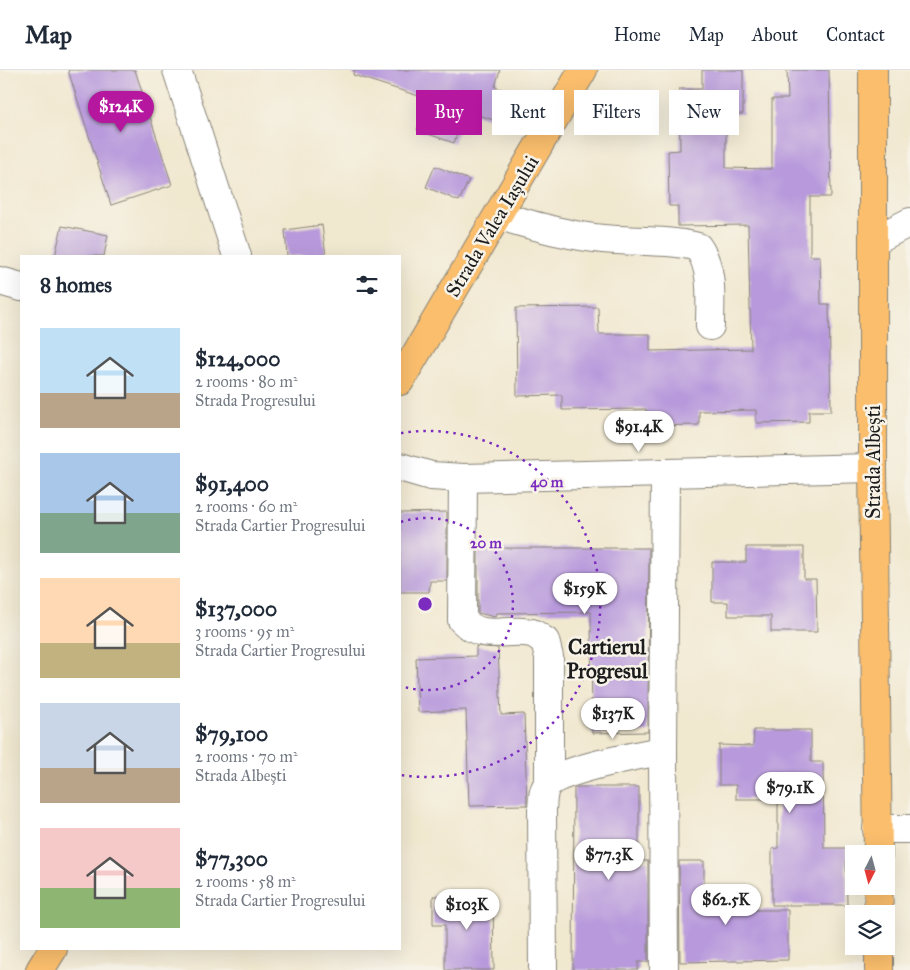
<!DOCTYPE html>
<html lang="en">
<head>
<meta charset="utf-8">
<style>
  :root { --surface:#fff; --page:#f2f2f3; --text:#1f2937; --muted:#747a83; --line:#e0e1e3; --accent:#b5179e }
  body { margin:0; font-family:"IM FELL Great Primer",serif; background:var(--page); color:var(--text); height:100vh; display:flex; flex-direction:column; font-size:19px; white-space:nowrap }
  * { box-sizing:border-box; margin:0 }
  p { font-size:16px; color:var(--muted) }
  .icon { flex:none; width:28px; height:28px; fill:none; stroke:currentColor; stroke-width:2; stroke-linecap:round; stroke-linejoin:round }
  .map { position:relative; flex:1; overflow:hidden }
  .details { position:absolute; left:20px; top:185px; width:381px; height:695px; display:flex; flex-direction:column; background:var(--surface); border-radius:0px; box-shadow:0 5px 20px #0002 }
  .details>* { flex:none }
  .top-card { position:absolute; left:416px; top:20px; width:419px; height:45px; display:flex; gap:10px }
  .needle { width:32px; rotate:186deg }
  .controls { position:absolute; left:845px; top:775px; display:grid; gap:10px }
  .controls a { display:grid; place-items:center; width:50px; height:50px; border-radius:0px; background:var(--surface); box-shadow:0 5px 20px #0002; font-size:25px }
  .price { position:absolute; translate:-50% -42px; padding:0 11px; border-radius:18px; background:#fff; color:#222; font-size:16px; line-height:32px; filter:drop-shadow(0 1px 2px #0008) }
  .price::after { content:''; position:absolute; left:50%; top:30px; width:15px; height:11px; margin-left:-8px; background:inherit; clip-path:polygon(0 0,100% 0,50% 100%) }
  .price.selected { background:var(--accent); color:#fff }
  ul { padding:0; list-style:none }
  li { display:flex; align-items:center; gap:15px; height:125px; padding:0 20px }
  li span { display:grid; place-items:center; flex:none; width:140px; height:100px; border-radius:0px; color:#555 }
  li>.icon { margin-inline-start:auto }
  span .icon { width:60px; height:60px; fill:#fffc; stroke-width:1 }
  li b { font-size:21px }
  h2 { display:flex; justify-content:space-between; align-items:center; height:60px; padding:0 20px; font-size:21px }
  .pill { padding:0 18px; border-radius:0px; background:var(--surface); box-shadow:0 5px 20px #0002; font-size:18px; line-height:45px }
  .pill.selected { background:var(--accent); color:#fff }
  header { display:flex; align-items:center; gap:30px; box-sizing:border-box; height:70px; padding:0 25px; background:var(--surface); border-bottom:1px solid var(--line) }
  header strong { font-size:24px }
  nav { display:flex; gap:28px; margin-inline-start:auto; font-size:18px }
  .map>svg:first-child { display:block }
  .building { fill:#b89adc }
  .lines { fill:none; stroke-linecap:round; stroke-linejoin:round }
  .minor-casing { stroke:#868276; stroke-width:30 }
  .major-casing { stroke:#868276; stroke-width:30 }
  .minor { stroke:#fff; stroke-width:28 }
  .major { stroke:#fabe6d; stroke-width:28 }
  .ring { fill:none; stroke:#7b2cbf; stroke-width:2.5; stroke-dasharray:2.5 5 }
  .labels { text-anchor:middle; stroke-width:5; stroke-linejoin:round; paint-order:stroke }
  .street-label { font-size:20px; fill:#1c1c1c; stroke:#f7f3e8 }
  .neighbourhood-label { font-size:21px; font-weight:bold; fill:#1c1c1c; stroke:#f7f3e8 }
  .centre { fill:#7b2cbf; stroke:#f7f3e8; stroke-width:2.5 }
  .ring-label { font-size:15px; text-anchor:middle; font-weight:bold; fill:#7b2cbf; stroke:#f7f3e8; stroke-width:5; stroke-linejoin:round; paint-order:stroke }
</style>
</head>
<body>
<header>
<strong>Map</strong>
<nav><a>Home</a><a>Map</a><a>About</a><a>Contact</a></nav>
</header>
<div class="map">
<svg width="910" height="900" viewBox="0 0 910 900">
  <rect width="100%" height="100%" fill="#f7f3e8"/>
  <filter id="ink" filterUnits="userSpaceOnUse"><feTurbulence type="fractalNoise" baseFrequency=".02" numOctaves="2"/><feDisplacementMap in="SourceGraphic" scale="10" xChannelSelector="R" yChannelSelector="G"/><feConvolveMatrix kernelMatrix="1 2 1 2 8 2 1 2 1" color-interpolation-filters="sRGB"/></filter>
  <filter id="wash" filterUnits="userSpaceOnUse"><feTurbulence type="fractalNoise" baseFrequency=".0096" numOctaves="4" result="noise"/><feDisplacementMap in="SourceGraphic" scale="20" xChannelSelector="R" yChannelSelector="G"/><feGaussianBlur stdDeviation="1.12" result="paint"/><feColorMatrix in="noise" values="0 0 0 0 0 0 0 0 0 0 0 0 0 0 0 0 0 1.4 0 .05"/><feComposite in="paint" operator="in"/></filter>
  <g filter="url(#wash)">
    <rect width="100%" height="100%" fill="#f1e8d0"/>
    <g id="blocks">
      <g class="building">
        <polygon points="68,0 135,0 172,115 111,135"/>
        <polygon points="354,0 500,0 495,17 520,25 510,55 465,41 454,73 417,60 428,29 353,5"/>
        <polygon points="702,0 743,0 743,44 726,44 726,98 772,99 772,29 788,29 787,0 829,0 831,127 810,127 810,186 820,186 821,234 829,234 831,341 809,341 809,352 756,353 756,340 699,341 699,355 646,356 646,339 562,340 562,325 517,326 516,238 598,237 599,264 650,264 650,281 751,279 748,155 678,156 678,136 669,136 668,81 680,80 679,19 702,19"/>
        <polygon points="435,96 469,110 459,131 426,117"/>
        <polygon points="322,155 326,186 287,186 285,160"/>
        <polygon points="62,156 108,165 104,186 55,186"/>
        <polygon points="447,442 447,511 430,511 429,522 400,522 400,443"/>
        <polygon points="746,477 804,477 804,509 816,509 817,562 771,562 771,546 728,546 728,532 712,532 712,492 746,492"/>
        <polygon points="478,478 649,478 648,662 592,663 591,542 497,543 495,547 478,543"/>
        <polygon points="476,576 498,578 501,645 524,644 527,735 469,736 466,640 418,642 416,588 476,586"/>
        <polygon points="754,660 811,660 811,692 823,692 824,778 846,778 847,835 772,835 772,779 778,778 778,729 736,729 736,715 719,715 719,675 753,676"/>
        <polygon points="578,717 639,717 639,791 648,791 648,892 638,892 638,900 573,900 574,718"/>
        <polygon points="679,791 704,791 704,840 788,840 788,890 680,892"/>
        <polygon points="493,825 494,900 445,900 445,855 433,855 433,826"/>
      </g>
    </g>
  </g>
  <g filter="url(#ink)">
    <use href="#blocks" fill-opacity="0" stroke="#868276" stroke-width="1"/>
    <g class="lines">
      <defs>
        <g id="minor">
          <polyline points="177,0 237,186"/>
          <path d="M499 146C533 155 568 166 603 169 635 172 667 169 698 177 714 200 710 229 710 256"/>
          <polyline points="873,171 910,152"/>
          <polyline points="0,211 21,217"/>
          <polyline points="400,397 431,406 463,408 873,398"/>
          <path d="M463 408 462 550C485 573 505 557 532 563 536 564 541 569 545 571L549 587V712"/>
          <polyline points="663,681 664,900"/>
          <polyline points="877,759 910,759"/>
          <path d="M543 900 542 739C543 731 542 721 548 714 560 700 643 684 663 681L665 403"/>
        </g>
        <g id="major">
          <polyline points="873,0 873,398 878,784"/>
          <polyline points="400,311 583,0"/>
          <polyline points="878,816 879,844"/>
          <polyline points="879,876 879,900"/>
          <polyline points="40,900 53,879"/>
        </g>
      </defs>
      <use href="#minor" class="minor-casing"/>
      <use href="#major" class="major-casing"/>
      <use href="#minor" class="minor"/>
      <use href="#major" class="major"/>
    </g>
  </g>
  <g class="ring">
    <path d="M401 452A86 86 0 1 1 401 616"/>
    <path d="M401 363A173 173 0 1 1 401 705"/>
  </g>
  <g class="labels">
    <g class="street-label">
      <text transform="translate(492 156) rotate(-59)" y="7">Strada Valea Iașului</text>
      <text transform="translate(873 392) rotate(-90)" y="7">Strada Albești</text>
    </g>
    <g class="neighbourhood-label">
      <text x="607" y="584">Cartierul<tspan x="607" dy="24">Progresul</tspan></text>
    </g>
  </g>
  <circle cx="425" cy="534" r="8" class="centre"/>
  <g class="ring-label">
    <text x="547" y="417">40 m</text>
    <text x="486" y="478">20 m</text>
  </g>
</svg>
<div class="controls">
<a><svg class="needle" viewBox="-14 -14 28 28"><path d="M0-13l5 13h-10z" fill="#e53935"/><path d="M0 13l5-13h-10z" fill="#747a83"/></svg></a>
<a><svg class="icon" aria-label="layers" viewBox="0 0 24 24"><path d="M12 4l9 5-9 5-9-5zM3 14l9 5 9-5"/></svg></a>
</div>
<b class="price selected" style="left:121px;top:63px">$124K</b>
<b class="price" style="left:639px;top:383px">$91.4K</b>
<b class="price" style="left:585px;top:545px">$159K</b>
<b class="price" style="left:613px;top:670px">$137K</b>
<b class="price" style="left:790px;top:744px">$79.1K</b>
<b class="price" style="left:609px;top:811px">$77.3K</b>
<b class="price" style="left:726px;top:856px">$62.5K</b>
<b class="price" style="left:467px;top:861px">$103K</b>
<div class="top-card">
<a class="pill selected">Buy</a>
<a class="pill">Rent</a>
<a class="pill">Filters</a>
<a class="pill">New</a>
</div>
<section class="details">
<h2>8 homes<svg class="icon" aria-label="filters" viewBox="0 0 24 24"><path d="M4 7h16M4 17h16"/><circle cx="9" cy="7" r="2"/><circle cx="15" cy="17" r="2"/></svg></h2>
<ul>
<li><span style="background:linear-gradient(#bfe0f5 65%,#b9a48a 0)"><svg class="icon" aria-label="home" viewBox="0 0 24 24"><path d="M3 11l9-7 9 7M6 9v11h12V9"/></svg></span><div><b>$124,000</b><p>2 rooms · 80 m²</p><p>Strada Progresului</p></div></li>
<li><span style="background:linear-gradient(#a9c7e8 60%,#7fa58c 0)"><svg class="icon" aria-label="home" viewBox="0 0 24 24"><path d="M3 11l9-7 9 7M6 9v11h12V9"/></svg></span><div><b>$91,400</b><p>2 rooms · 60 m²</p><p>Strada Cartier Progresului</p></div></li>
<li><span style="background:linear-gradient(#ffd9b3 65%,#c2b280 0)"><svg class="icon" aria-label="home" viewBox="0 0 24 24"><path d="M3 11l9-7 9 7M6 9v11h12V9"/></svg></span><div><b>$137,000</b><p>3 rooms · 95 m²</p><p>Strada Cartier Progresului</p></div></li>
<li><span style="background:linear-gradient(#c9d6e8 65%,#b9a48a 0)"><svg class="icon" aria-label="home" viewBox="0 0 24 24"><path d="M3 11l9-7 9 7M6 9v11h12V9"/></svg></span><div><b>$79,100</b><p>2 rooms · 70 m²</p><p>Strada Albești</p></div></li>
<li><span style="background:linear-gradient(#f6c9c9 60%,#8fb573 0)"><svg class="icon" aria-label="home" viewBox="0 0 24 24"><path d="M3 11l9-7 9 7M6 9v11h12V9"/></svg></span><div><b>$77,300</b><p>2 rooms · 58 m²</p><p>Strada Cartier Progresului</p></div></li>
</ul>
</section>
</div>
</body>
</html>
